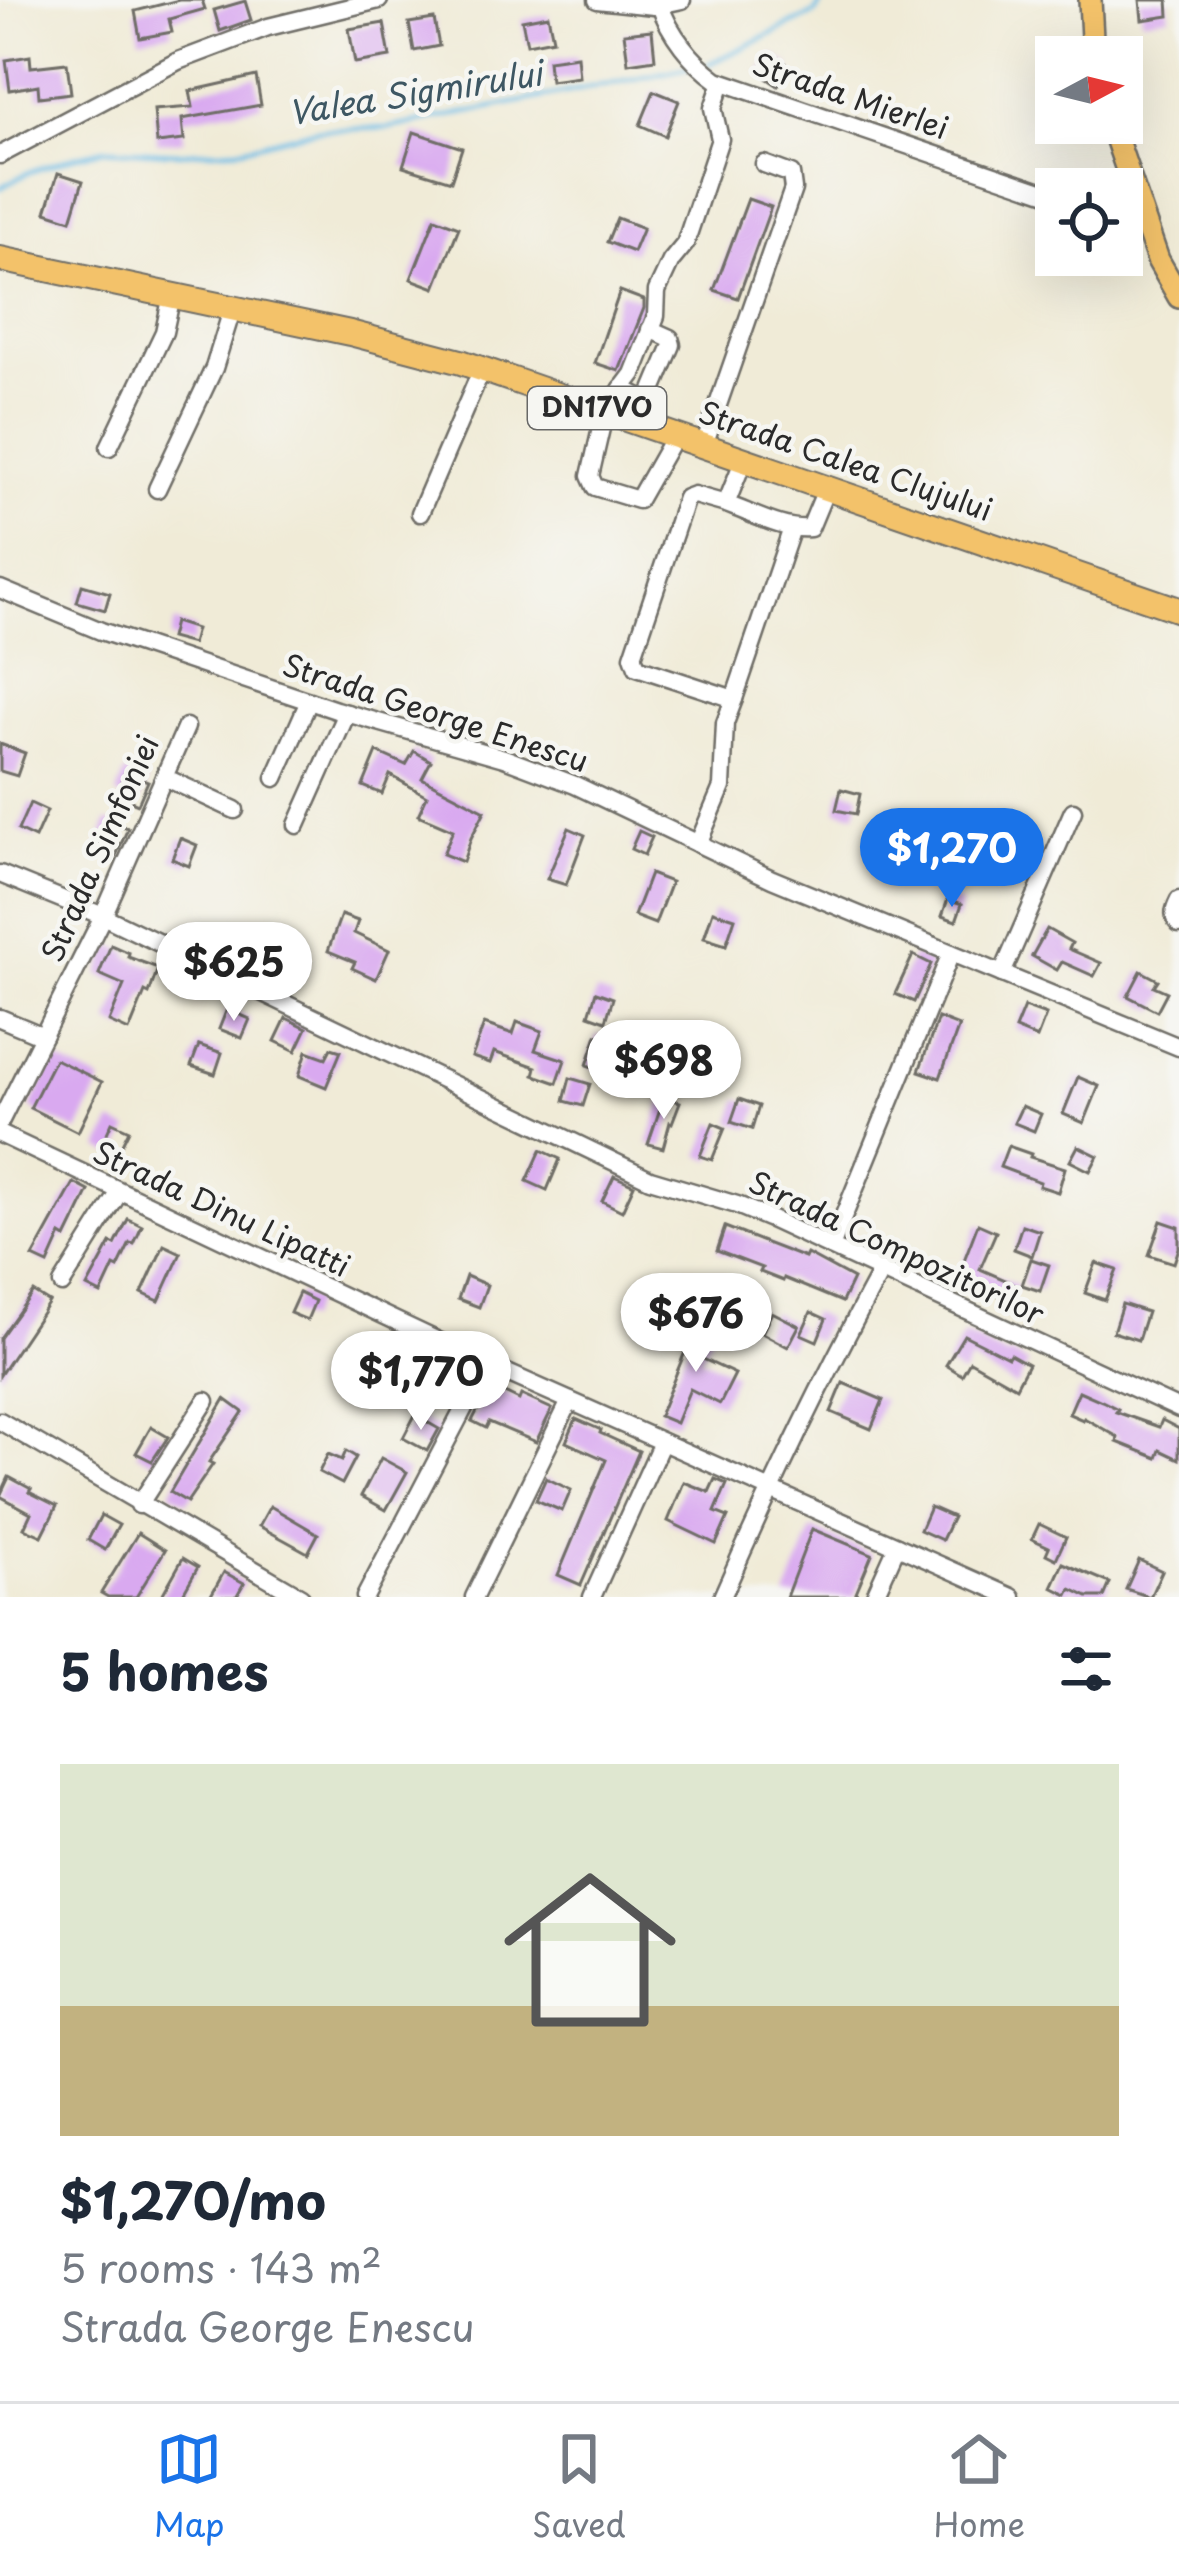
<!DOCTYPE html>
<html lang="en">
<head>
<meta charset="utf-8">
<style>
  :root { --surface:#fff; --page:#f6f6f7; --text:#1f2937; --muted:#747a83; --line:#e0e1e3; --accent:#1a73e8 }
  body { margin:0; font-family:"Playpen Sans",sans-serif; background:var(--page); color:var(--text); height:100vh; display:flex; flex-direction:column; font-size:45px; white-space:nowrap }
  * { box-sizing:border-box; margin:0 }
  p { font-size:39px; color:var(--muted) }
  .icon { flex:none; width:66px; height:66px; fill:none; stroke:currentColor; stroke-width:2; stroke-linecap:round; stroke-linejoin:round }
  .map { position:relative; height:1597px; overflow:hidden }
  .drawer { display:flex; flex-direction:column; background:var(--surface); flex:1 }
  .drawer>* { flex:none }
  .needle { width:78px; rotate:83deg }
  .fabs { position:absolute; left:1035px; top:36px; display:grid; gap:24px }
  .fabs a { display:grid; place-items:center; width:108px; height:108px; border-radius:0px; background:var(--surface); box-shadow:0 12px 48px #0002; font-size:60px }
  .price { position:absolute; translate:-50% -102px; padding:0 27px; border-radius:42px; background:#fff; color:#222; font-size:39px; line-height:78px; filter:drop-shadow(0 3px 6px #0008) }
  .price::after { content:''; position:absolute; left:50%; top:72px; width:36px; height:27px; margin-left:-18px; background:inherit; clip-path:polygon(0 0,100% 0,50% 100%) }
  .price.selected { background:var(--accent); color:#fff }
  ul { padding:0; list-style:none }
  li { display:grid; align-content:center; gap:24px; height:636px; padding:0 60px }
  li span { display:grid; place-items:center; height:372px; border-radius:0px; color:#555 }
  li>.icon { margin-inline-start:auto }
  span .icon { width:216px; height:216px; fill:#fffc; stroke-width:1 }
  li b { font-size:51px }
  h2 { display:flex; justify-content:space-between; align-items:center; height:144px; padding:0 60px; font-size:51px }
  .menu { display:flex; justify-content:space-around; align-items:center; height:168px; border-top:3px solid var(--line); background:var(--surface); font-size:33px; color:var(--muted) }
  .menu a { display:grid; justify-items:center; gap:6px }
  .menu .selected { color:var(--accent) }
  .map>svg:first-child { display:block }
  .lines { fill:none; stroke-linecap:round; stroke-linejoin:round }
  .stream { stroke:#6abde6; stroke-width:4.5 }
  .building { fill:#d9a9f0 }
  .minor-casing { stroke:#706e67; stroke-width:21 }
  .major-casing { stroke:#706e67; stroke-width:26 }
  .highway-casing { stroke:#706e67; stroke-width:28 }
  .minor { stroke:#fff; stroke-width:16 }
  .major { stroke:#f3c26a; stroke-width:21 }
  .highway { stroke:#f3c26a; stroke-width:24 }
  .labels { text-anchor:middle; stroke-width:9; stroke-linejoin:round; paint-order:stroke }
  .shield { fill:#f6f6f2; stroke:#686867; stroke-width:3 }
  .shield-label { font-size:27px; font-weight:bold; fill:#2b2b2b }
  .street-label { font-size:30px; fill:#2b2b2b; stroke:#f6f6f2 }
  .water-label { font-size:33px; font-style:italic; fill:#3e5763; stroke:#f6f6f2 }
</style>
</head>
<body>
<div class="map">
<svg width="1179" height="1597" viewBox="0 0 1179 1597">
  <rect width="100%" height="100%" fill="#f6f6f2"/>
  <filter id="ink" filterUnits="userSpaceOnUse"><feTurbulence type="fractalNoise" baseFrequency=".00833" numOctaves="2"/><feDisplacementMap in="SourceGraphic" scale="24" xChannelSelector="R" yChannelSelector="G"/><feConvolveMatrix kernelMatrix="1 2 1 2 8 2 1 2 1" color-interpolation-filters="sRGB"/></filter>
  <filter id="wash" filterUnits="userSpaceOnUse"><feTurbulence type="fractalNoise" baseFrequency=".004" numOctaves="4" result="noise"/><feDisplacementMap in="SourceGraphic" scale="48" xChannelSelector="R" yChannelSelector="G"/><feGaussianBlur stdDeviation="2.7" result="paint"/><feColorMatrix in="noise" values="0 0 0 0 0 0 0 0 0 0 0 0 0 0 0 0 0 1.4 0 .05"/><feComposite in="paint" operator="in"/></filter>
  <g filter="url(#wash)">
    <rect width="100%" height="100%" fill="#f0ebd7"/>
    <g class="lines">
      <g class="stream">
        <polyline points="709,64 815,13 823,0"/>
        <polyline points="0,188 29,172 76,156 106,149 176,153 239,149 315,130 389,128 692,67"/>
      </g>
    </g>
    <g id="blocks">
      <g class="building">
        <polygon points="179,0 202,0 205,9 169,19 172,32 140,38 135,11"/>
        <polygon points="1140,0 1168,0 1169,16 1142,20"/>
        <polygon points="245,1 251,20 220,31 214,10"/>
        <polygon points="548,15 553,39 527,44 522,20"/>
        <polygon points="434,19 439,46 414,51 409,23"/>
        <polygon points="384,23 390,57 355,63 349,29"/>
        <polygon points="652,30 655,59 628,63 624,33"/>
        <polygon points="773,54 791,67 778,86 759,73"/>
        <polygon points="30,56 31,67 67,63 71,93 39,97 38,85 10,90 6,60"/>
        <polygon points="577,56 579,77 550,81 548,60"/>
        <polygon points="256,76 261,105 182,119 184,140 157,143 154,110 193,107 190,91"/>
        <polygon points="654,91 679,101 665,136 640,125"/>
        <polygon points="414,132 462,148 451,181 403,166"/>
        <polygon points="58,173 83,181 71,220 46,212"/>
        <polygon points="748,199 771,207 738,298 714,290"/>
        <polygon points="435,218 459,227 435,288 411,279"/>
        <polygon points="617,218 643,228 633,252 607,242"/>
        <polygon points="620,291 644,300 644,308 619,371 595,363"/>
        <polygon points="82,585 110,593 105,610 77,602"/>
        <polygon points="174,622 196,629 192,644 170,638"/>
        <polygon points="0,744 25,753 17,776 0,771"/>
        <polygon points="414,751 431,761 422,778 485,811 471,838 463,862 443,854 453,830 418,815 427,796 390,775 382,794 363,786 377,752 406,765"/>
        <polygon points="125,772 148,781 138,804 116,795"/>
        <polygon points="841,789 860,794 856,814 836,810"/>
        <polygon points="30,803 47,811 35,838 18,830"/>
        <polygon points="107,821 128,828 115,858 96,852"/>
        <polygon points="569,828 585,835 566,885 547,879"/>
        <polygon points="639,831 652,837 644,855 631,849"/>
        <polygon points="180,838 197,845 189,866 172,859"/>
        <polygon points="650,874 671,882 655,924 634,916"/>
        <polygon points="948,899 962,904 956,921 942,916"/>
        <polygon points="713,911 735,918 726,945 704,938"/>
        <polygon points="341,915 358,921 354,933 389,950 376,979 352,968 355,962 328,951"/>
        <polygon points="1047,929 1072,943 1069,949 1101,963 1094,976 1062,962 1057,970 1032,956"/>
        <polygon points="111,945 129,953 128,957 158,968 149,994 145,992 129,1031 109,1022 124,985 99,974"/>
        <polygon points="913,955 931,964 914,1002 895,994"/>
        <polygon points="1141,971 1158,980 1154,986 1167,992 1157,1011 1128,996"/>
        <polygon points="596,992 613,998 606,1021 589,1015"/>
        <polygon points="1024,1007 1046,1015 1037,1038 1015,1029"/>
        <polygon points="227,1009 250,1019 242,1038 219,1029"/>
        <polygon points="286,1018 307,1028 296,1051 275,1041"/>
        <polygon points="938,1018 959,1026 940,1078 919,1071"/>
        <polygon points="517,1022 542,1031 535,1050 565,1060 557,1083 534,1075 536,1067 494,1052 490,1063 472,1057 484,1024 513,1034"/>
        <polygon points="597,1035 609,1039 598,1069 587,1065"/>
        <polygon points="199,1045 222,1053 215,1074 191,1066"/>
        <polygon points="331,1048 341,1051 326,1087 299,1076 307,1051 326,1058"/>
        <polygon points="55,1059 102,1082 78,1132 30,1108"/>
        <polygon points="1078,1077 1099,1086 1084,1123 1063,1114"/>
        <polygon points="570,1078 590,1084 583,1106 564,1101"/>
        <polygon points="664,1097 680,1102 672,1123 670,1122 663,1148 648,1144"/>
        <polygon points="739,1099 759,1106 752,1129 731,1122"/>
        <polygon points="1022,1106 1041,1114 1034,1131 1014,1123"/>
        <polygon points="112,1122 129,1130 116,1156 100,1149"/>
        <polygon points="713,1123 725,1128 712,1160 700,1156"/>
        <polygon points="1008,1146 1031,1154 1030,1157 1065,1168 1058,1192 1039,1186 1040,1182 1000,1167"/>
        <polygon points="1078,1146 1098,1156 1090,1171 1070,1161"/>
        <polygon points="541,1150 560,1159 547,1190 527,1181"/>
        <polygon points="614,1176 634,1185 622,1211 602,1201"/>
        <polygon points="74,1183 89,1191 66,1238 61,1235 48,1264 33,1257"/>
        <polygon points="128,1219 142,1226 134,1244 130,1243 118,1268 114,1266 101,1294 87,1287 111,1243 115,1245"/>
        <polygon points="1161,1221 1179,1227 1179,1248 1174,1263 1149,1255"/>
        <polygon points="978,1224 996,1232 980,1269 1017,1285 1010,1301 989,1291 956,1281"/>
        <polygon points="1022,1225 1040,1231 1032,1256 1014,1249"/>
        <polygon points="725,1227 805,1258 807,1254 853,1279 842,1302 784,1278 783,1281 760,1272 762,1268 717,1251"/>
        <polygon points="164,1245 181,1253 159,1301 142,1293"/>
        <polygon points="1031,1259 1049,1265 1040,1291 1022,1285"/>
        <polygon points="1096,1263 1117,1270 1105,1300 1085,1293"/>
        <polygon points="466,1276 487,1285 479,1307 458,1299"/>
        <polygon points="33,1292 49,1302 0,1375 0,1338"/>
        <polygon points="299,1293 315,1301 307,1320 290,1313"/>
        <polygon points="647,1304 671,1315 661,1335 638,1324"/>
        <polygon points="1122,1304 1147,1312 1138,1340 1113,1332"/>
        <polygon points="772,1312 799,1326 788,1347 762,1333"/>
        <polygon points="811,1312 826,1319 817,1341 801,1334"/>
        <polygon points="698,1320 715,1327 701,1358 735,1374 720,1404 690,1389 676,1423 659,1416"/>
        <polygon points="964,1335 1008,1357 1010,1354 1028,1364 1016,1387 970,1361 962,1375 946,1365"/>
        <polygon points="843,1383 883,1400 871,1429 831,1412"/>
        <polygon points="490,1386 519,1400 521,1395 552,1409 536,1442 489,1422 486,1428 472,1421"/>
        <polygon points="1079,1391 1102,1401 1118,1409 1116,1412 1159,1427 1162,1420 1179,1429 1179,1459 1160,1450 1157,1458 1117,1442 1118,1437 1084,1418 1083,1420 1069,1414"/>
        <polygon points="225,1399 243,1412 209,1462 213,1464 187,1502 170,1492"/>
        <polygon points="415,1415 439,1429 427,1451 403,1438"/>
        <polygon points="576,1419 601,1430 600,1433 639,1451 581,1585 558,1575 606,1460 566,1442"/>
        <polygon points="151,1427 168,1437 152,1461 136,1453"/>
        <polygon points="346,1451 356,1457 342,1484 319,1472 328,1454 342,1460"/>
        <polygon points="381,1458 407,1472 386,1510 361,1496"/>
        <polygon points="9,1477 31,1489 29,1492 57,1506 42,1536 24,1528 31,1513 0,1496"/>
        <polygon points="546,1478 571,1490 562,1511 536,1500"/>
        <polygon points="715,1479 727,1484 715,1512 728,1517 716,1544 668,1521 684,1482 709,1492"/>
        <polygon points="270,1506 318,1534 308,1553 259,1526"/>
        <polygon points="930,1507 953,1517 942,1540 920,1530"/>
        <polygon points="101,1515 119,1525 105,1550 88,1540"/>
        <polygon points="1039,1524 1066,1537 1056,1559 1046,1554 1049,1547 1032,1539"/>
        <polygon points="812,1529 872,1554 854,1597 786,1597"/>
        <polygon points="138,1533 165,1550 136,1597 108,1597 101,1593"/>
        <polygon points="183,1558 198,1567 181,1597 161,1597"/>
        <polygon points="1139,1560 1162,1571 1150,1597 1126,1589"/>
        <polygon points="1063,1563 1110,1583 1104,1597 1088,1597 1071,1589 1068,1595 1052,1587"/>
        <polygon points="224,1572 244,1583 236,1597 210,1597"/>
      </g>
    </g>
  </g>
  <g filter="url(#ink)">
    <use href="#blocks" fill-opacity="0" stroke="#706e67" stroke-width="3"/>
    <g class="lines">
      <defs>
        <g id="minor">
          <polyline points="597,0 654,6 682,0"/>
          <path d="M660 5C669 33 692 62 717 80L1056 196"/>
          <polyline points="0,155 178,61 268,27 379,0"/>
          <polyline points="622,388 643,399 651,395 672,345 670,338 650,329"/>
          <polyline points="675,435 638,500 595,487 590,476 605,411 633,374 656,316 657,291 671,261 685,244 720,139 713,108 722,82"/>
          <polyline points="704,445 793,189 791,174 764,164"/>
          <polyline points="109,447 164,332 172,295"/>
          <path d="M744 459 726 504C752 513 783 531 810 528L827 487"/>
          <polyline points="157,489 214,368 233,307"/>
          <polyline points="726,504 694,495 686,498 633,656 637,667 734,699 792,528"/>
          <polyline points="420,513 482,369"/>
          <polyline points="0,589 101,631 336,710 504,758 575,785 772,879 1179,1047"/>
          <polyline points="164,777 235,810"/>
          <polyline points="275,778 309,701"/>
          <polyline points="297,825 347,713"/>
          <polyline points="698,844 722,787 725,723 734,699"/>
          <polyline points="0,874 103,916 650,1179 737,1205 768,1218 1179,1409"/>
          <path d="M1179 900C1175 908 1171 916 1179 924"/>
          <polyline points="1002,974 1073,811"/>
          <polyline points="0,1018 43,1036"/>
          <polyline points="0,1122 103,916 186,727"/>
          <polyline points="0,1134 487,1364 1012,1597"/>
          <polyline points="831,1247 951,953"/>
          <polyline points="62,1284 119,1193"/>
          <polyline points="0,1421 301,1597"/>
          <polyline points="139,1505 206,1401"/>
          <polyline points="365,1597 487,1364"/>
          <polyline points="474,1597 570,1401"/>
          <polyline points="592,1597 662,1442"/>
          <path d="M722 1597C771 1486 823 1378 881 1271"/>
          <polyline points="874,1597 897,1546"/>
        </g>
        <g id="major">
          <polyline points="1090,0 1093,57"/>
          <polyline points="1111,123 1158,260 1179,297"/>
        </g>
        <polyline id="highway" points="0,259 350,333 461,362 1179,610"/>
      </defs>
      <use href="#minor" class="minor-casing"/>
      <use href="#major" class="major-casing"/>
      <use href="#highway" class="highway-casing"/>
      <use href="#minor" class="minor"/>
      <use href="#major" class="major"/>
      <use href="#highway" class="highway"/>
    </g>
  </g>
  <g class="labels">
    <rect class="shield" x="528" y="387" width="138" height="42" rx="9"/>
    <g class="shield-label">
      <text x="597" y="417">DN17VO</text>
    </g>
    <g class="street-label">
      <text transform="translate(850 97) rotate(19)" y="10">Strada Mierlei</text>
      <text transform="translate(845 462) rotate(19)" y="10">Strada Calea Clujului</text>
      <text transform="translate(435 714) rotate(18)" y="10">Strada George Enescu</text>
      <text transform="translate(101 849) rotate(-66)" y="10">Strada Simfoniei</text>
      <text transform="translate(221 1210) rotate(25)" y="10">Strada Dinu Lipatti</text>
      <text transform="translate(896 1249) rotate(25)" y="10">Strada Compozitorilor</text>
    </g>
    <g class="water-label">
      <text transform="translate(415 93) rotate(-9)" y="12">Valea Sigmirului</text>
    </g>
  </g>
</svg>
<div class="fabs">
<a><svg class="needle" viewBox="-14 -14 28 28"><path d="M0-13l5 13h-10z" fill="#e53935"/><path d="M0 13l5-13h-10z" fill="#747a83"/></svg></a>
<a><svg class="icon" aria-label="locate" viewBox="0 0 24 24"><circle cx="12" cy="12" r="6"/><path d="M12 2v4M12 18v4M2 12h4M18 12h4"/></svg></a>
</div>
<b class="price selected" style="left:952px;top:910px">$1,270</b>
<b class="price" style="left:234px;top:1024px">$625</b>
<b class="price" style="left:664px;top:1122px">$698</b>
<b class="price" style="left:696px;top:1375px">$676</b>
<b class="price" style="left:421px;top:1433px">$1,770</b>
</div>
<section class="drawer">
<h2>5 homes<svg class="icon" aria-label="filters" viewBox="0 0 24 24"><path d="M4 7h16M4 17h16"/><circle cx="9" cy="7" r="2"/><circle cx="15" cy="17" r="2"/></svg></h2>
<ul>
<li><span style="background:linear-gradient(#dfe7d0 65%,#c2b280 0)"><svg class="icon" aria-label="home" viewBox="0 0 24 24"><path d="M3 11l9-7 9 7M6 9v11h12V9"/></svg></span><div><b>$1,270/mo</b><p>5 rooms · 143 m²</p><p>Strada George Enescu</p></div></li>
</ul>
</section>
<nav class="menu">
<a class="selected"><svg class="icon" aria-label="map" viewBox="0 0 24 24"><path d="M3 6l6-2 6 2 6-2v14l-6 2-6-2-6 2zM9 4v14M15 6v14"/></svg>Map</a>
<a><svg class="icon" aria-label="saved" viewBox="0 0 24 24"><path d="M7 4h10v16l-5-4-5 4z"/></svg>Saved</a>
<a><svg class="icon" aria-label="home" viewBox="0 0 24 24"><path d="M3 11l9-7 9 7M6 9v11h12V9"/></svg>Home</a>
</nav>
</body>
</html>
